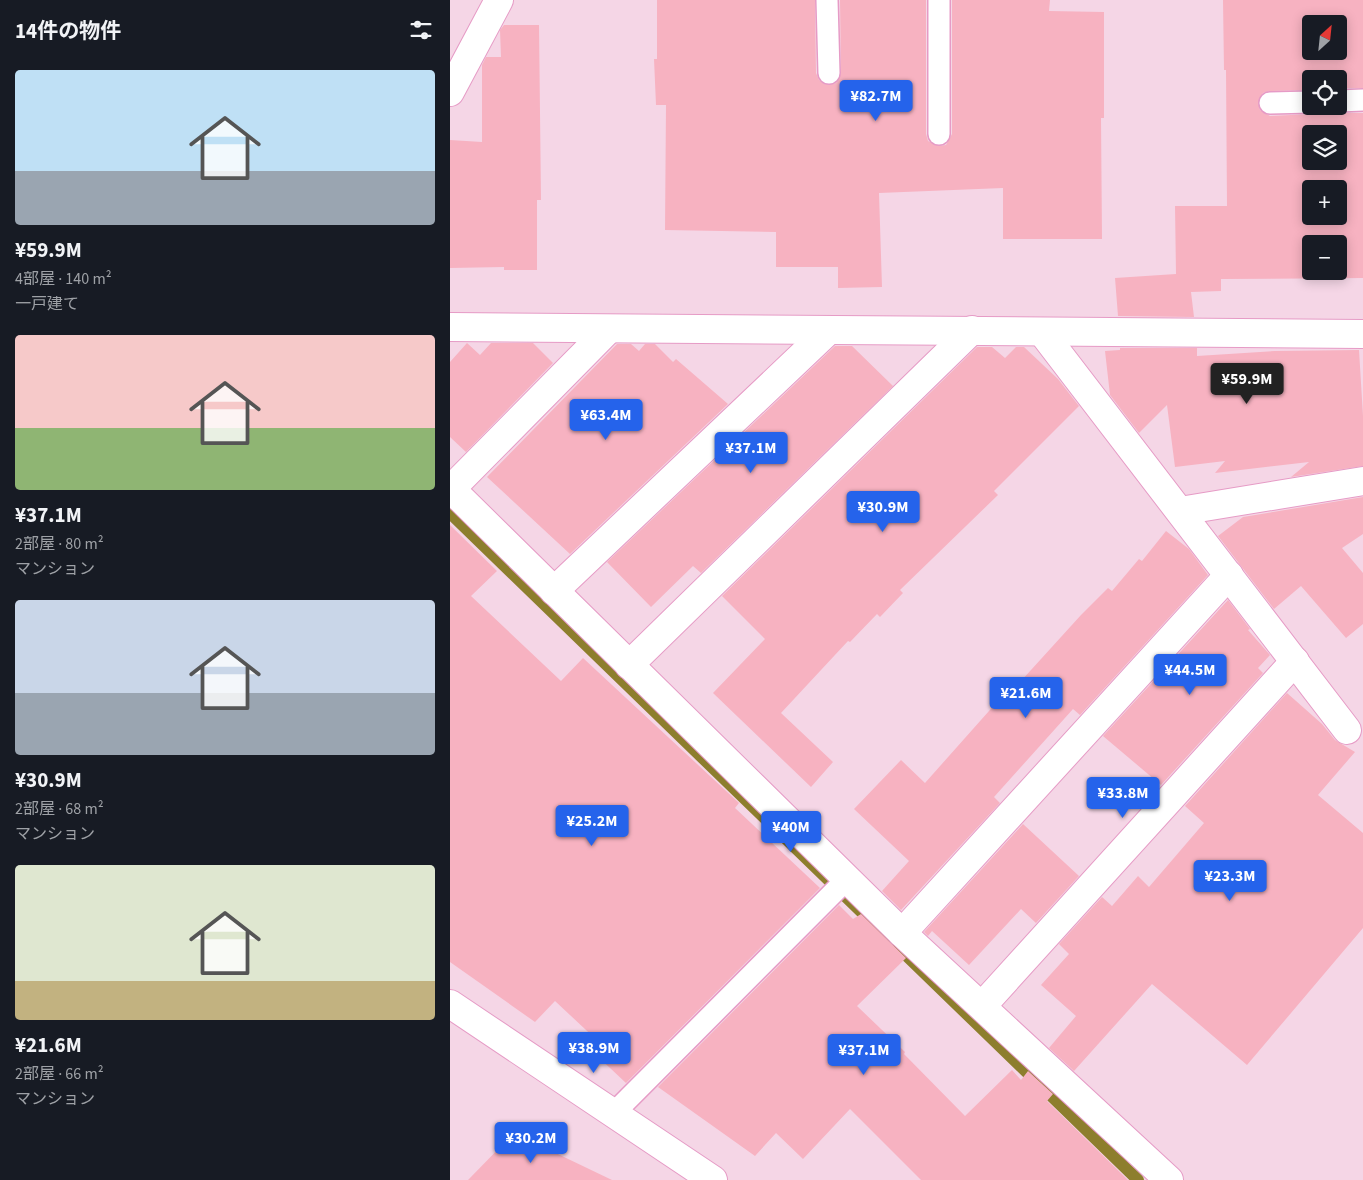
<!DOCTYPE html>
<html lang="ja">
<head>
<meta charset="utf-8">
<style>
  :root { --surface:#171b24; --page:#20242c; --text:#f1f3f6; --muted:#9ea1a6; --accent:#2563eb }
  body { margin:0; font-family:"Source Sans 3","Noto Sans JP",sans-serif; background:var(--page); color:var(--text); height:100vh; display:flex; flex-direction:column; font-size:19px; white-space:nowrap }
  * { box-sizing:border-box; margin:0 }
  p { font-size:16px; color:var(--muted) }
  .icon { flex:none; width:28px; height:28px; fill:none; stroke:currentColor; stroke-width:2; stroke-linecap:round; stroke-linejoin:round }
  .map { position:relative; flex:1; overflow:hidden }
  .details { display:flex; flex-direction:column; background:var(--surface); width:450px }
  .details>* { flex:none }
  .needle { width:32px; rotate:27deg }
  .buttons { position:absolute; left:852px; top:15px; display:grid; gap:10px }
  .buttons a { display:grid; place-items:center; width:45px; height:45px; border-radius:5px; background:var(--surface); box-shadow:0 2px 12px #0003; font-size:25px }
  .price { position:absolute; translate:-50% -42px; padding:0 11px; border-radius:5px; background:var(--accent); color:#fff; font-size:16px; line-height:32px; filter:drop-shadow(0 1px 2px #0008) }
  .price::after { content:''; position:absolute; left:50%; top:30px; width:15px; height:11px; margin-left:-8px; background:inherit; clip-path:polygon(0 0,100% 0,50% 100%) }
  .price.current { background:#222; color:#fff }
  ul { padding:0; list-style:none }
  li { display:grid; align-content:center; gap:10px; height:265px; padding:0 15px }
  li span { display:grid; place-items:center; height:155px; border-radius:5px; color:#555 }
  li>.icon { margin-inline-start:auto }
  span .icon { width:90px; height:90px; fill:#fffc; stroke-width:1 }
  li b { font-size:21px }
  h2 { display:flex; justify-content:space-between; align-items:center; height:60px; padding:0 15px; font-size:21px }
  main { display:flex; flex:1; min-height:0 }
  .map>svg:first-child { display:block }
  .lines { fill:none; stroke-linecap:round; stroke-linejoin:round }
  .stream { stroke:#8d7e2d; stroke-width:12 }
  .building { fill:#f7b2c1; fill-rule:evenodd }
  .service-casing { stroke:#e69bc6; stroke-width:24 }
  .minor-casing { stroke:#e69bc6; stroke-width:30 }
  .tertiary-casing { stroke:#e69bc6; stroke-width:30 }
  .service { stroke:#fff; stroke-width:21 }
  .minor { stroke:#fff; stroke-width:28 }
  .tertiary { stroke:#fff; stroke-width:28 }
</style>
</head>
<body>
<main>
<section class="details">
<h2>14件の物件<svg class="icon" aria-label="filters" viewBox="0 0 24 24"><path d="M4 7h16M4 17h16"/><circle cx="9" cy="7" r="2"/><circle cx="15" cy="17" r="2"/></svg></h2>
<ul>
<li><span style="background:linear-gradient(#bfe0f5 65%,#9aa5b1 0)"><svg class="icon" aria-label="home" viewBox="0 0 24 24"><path d="M3 11l9-7 9 7M6 9v11h12V9"/></svg></span><div><b>¥59.9M</b><p>4部屋 · 140 m²</p><p>一戸建て</p></div></li>
<li><span style="background:linear-gradient(#f6c9c9 60%,#8fb573 0)"><svg class="icon" aria-label="home" viewBox="0 0 24 24"><path d="M3 11l9-7 9 7M6 9v11h12V9"/></svg></span><div><b>¥37.1M</b><p>2部屋 · 80 m²</p><p>マンション</p></div></li>
<li><span style="background:linear-gradient(#c9d6e8 60%,#9aa5b1 0)"><svg class="icon" aria-label="home" viewBox="0 0 24 24"><path d="M3 11l9-7 9 7M6 9v11h12V9"/></svg></span><div><b>¥30.9M</b><p>2部屋 · 68 m²</p><p>マンション</p></div></li>
<li><span style="background:linear-gradient(#dfe7d0 75%,#c2b280 0)"><svg class="icon" aria-label="home" viewBox="0 0 24 24"><path d="M3 11l9-7 9 7M6 9v11h12V9"/></svg></span><div><b>¥21.6M</b><p>2部屋 · 66 m²</p><p>マンション</p></div></li>
</ul>
</section>
<div class="map">
<svg width="913" height="1180" viewBox="0 0 913 1180">
  <rect width="100%" height="100%" fill="#f5d6e6"/>
  <g class="lines">
    <polyline class="stream" points="0,513 688,1180"/>
  </g>
  <g class="building">
    <polygon points="207,0 365,0 366,73 369,80 379,85 386,83 391,73 390,0 476,0 476,134 478,141 489,146 496,145 502,134 502,0 600,0 599,11 654,12 654,118 651,118 652,239 553,239 553,188 429,193 432,287 388,288 388,267 326,267 326,232 215,230 216,105 206,105 204,59 207,59"/>
    <path d="M773 0H913V88H889V79H861V90L819 91 813 93 808 103 810 110 820 116 862 114 868 112 872 106H878L883 112 889 113H913V278L771 279V291L741 292 744 317 668 316 665 278 726 274 725 206H777L776 70H774ZM861 24H889V51H861ZM861 134H889V161H861ZM861 189H889V216H861ZM861 244H889V271H861Z"/>
    <polygon points="54,25 89,25 91,200 87,200 87,270 54,270 54,267 0,268 0,140 32,142 32,65 36,57 51,57 50,30"/>
    <polygon points="17,343 30,355 41,343 83,343 103,363 16,452 0,437 0,362"/>
    <polygon points="167,344 181,344 189,351 195,344 205,344 223,362 226,359 278,404 120,554 37,477"/>
    <polygon points="385,346 402,346 443,386 251,573 243,566 201,607 157,562"/>
    <polygon points="527,347 542,347 555,358 566,347 574,347 608,379 629,406 544,491 548,495 450,590 453,593 430,617 427,614 400,642 398,641 331,713 383,762 361,787 263,693 315,639 272,596"/>
    <polygon points="670,348 747,348 747,356 825,351 909,350 913,416 913,466 841,477 859,462 765,473 775,461 725,467 717,405 689,433 660,395 655,351 670,350"/>
    <polygon points="913,497 913,534 892,548 913,573 913,624 896,638 851,586 824,609 768,536 793,517"/>
    <polygon points="0,525 47,571 21,596 111,681 133,658 289,803 285,808 370,888 176,1083 143,1052 151,1044 105,1001 85,1022 0,962"/>
    <polygon points="716,531 739,549 758,575 630,715 623,709 544,797 550,803 451,910 432,891 459,861 404,809 451,760 475,783 547,702 550,704 631,615 658,588 662,591 689,559 692,561"/>
    <polygon points="778,600 800,629 798,630 820,655 808,668 813,673 711,785 653,736"/>
    <polygon points="837,693 872,724 885,740 905,752 868,795 913,833 913,928 797,1065 702,984 624,1071 599,1048 626,1016 591,985 619,954 609,944 652,897 662,906 688,876 699,887 754,823 735,806"/>
    <polygon points="573,824 629,876 586,923 571,909 519,965 482,931 478,936 474,932"/>
    <polygon points="389,905 403,919 411,914 456,958 407,1006 455,1052 454,1054 515,1116 562,1070 571,1080 578,1071 603,1094 597,1101 678,1180 471,1180 400,1109 353,1159 326,1133 305,1156 208,1087"/>
    <polygon points="64,1133 162,1180 18,1180"/>
  </g>
  <g class="lines">
    <defs>
      <g id="service">
        <polyline points="377,0 379,73"/>
        <polyline points="489,0 489,134"/>
        <polyline points="889,101 913,100"/>
        <polyline points="820,103 861,102"/>
        <polyline points="164,1113 397,879"/>
      </g>
      <g id="minor">
        <polyline points="0,92 49,0"/>
        <polyline points="0,327 913,334"/>
        <polyline points="592,332 897,730"/>
        <polyline points="0,488 452,933 719,1180"/>
        <polyline points="1,489 159,329"/>
        <polyline points="730,511 913,481"/>
        <polyline points="104,591 379,330"/>
        <polyline points="179,665 522,330"/>
        <polyline points="452,933 779,575"/>
        <polyline points="532,1006 845,661"/>
      </g>
      <polyline id="tertiary" points="0,1004 263,1180"/>
    </defs>
    <use href="#service" class="service-casing"/>
    <use href="#minor" class="minor-casing"/>
    <use href="#tertiary" class="tertiary-casing"/>
    <use href="#service" class="service"/>
    <use href="#minor" class="minor"/>
    <use href="#tertiary" class="tertiary"/>
  </g>
</svg>
<div class="buttons">
<a><svg class="needle" viewBox="-14 -14 28 28"><path d="M0-13l5 13h-10z" fill="#e53935"/><path d="M0 13l5-13h-10z" fill="#9ea1a6"/></svg></a>
<a><svg class="icon" aria-label="locate" viewBox="0 0 24 24"><circle cx="12" cy="12" r="6"/><path d="M12 2v4M12 18v4M2 12h4M18 12h4"/></svg></a>
<a><svg class="icon" aria-label="layers" viewBox="0 0 24 24"><path d="M12 4l9 5-9 5-9-5zM3 14l9 5 9-5"/></svg></a>
<a>+</a>
<a>−</a>
</div>
<b class="price" style="left:426px;top:122px">¥82.7M</b>
<b class="price current" style="left:797px;top:405px">¥59.9M</b>
<b class="price" style="left:156px;top:441px">¥63.4M</b>
<b class="price" style="left:301px;top:474px">¥37.1M</b>
<b class="price" style="left:433px;top:533px">¥30.9M</b>
<b class="price" style="left:740px;top:696px">¥44.5M</b>
<b class="price" style="left:576px;top:719px">¥21.6M</b>
<b class="price" style="left:673px;top:819px">¥33.8M</b>
<b class="price" style="left:142px;top:847px">¥25.2M</b>
<b class="price" style="left:341px;top:853px">¥40M</b>
<b class="price" style="left:780px;top:902px">¥23.3M</b>
<b class="price" style="left:144px;top:1074px">¥38.9M</b>
<b class="price" style="left:414px;top:1076px">¥37.1M</b>
<b class="price" style="left:81px;top:1164px">¥30.2M</b>
</div>
</main>
</body>
</html>
